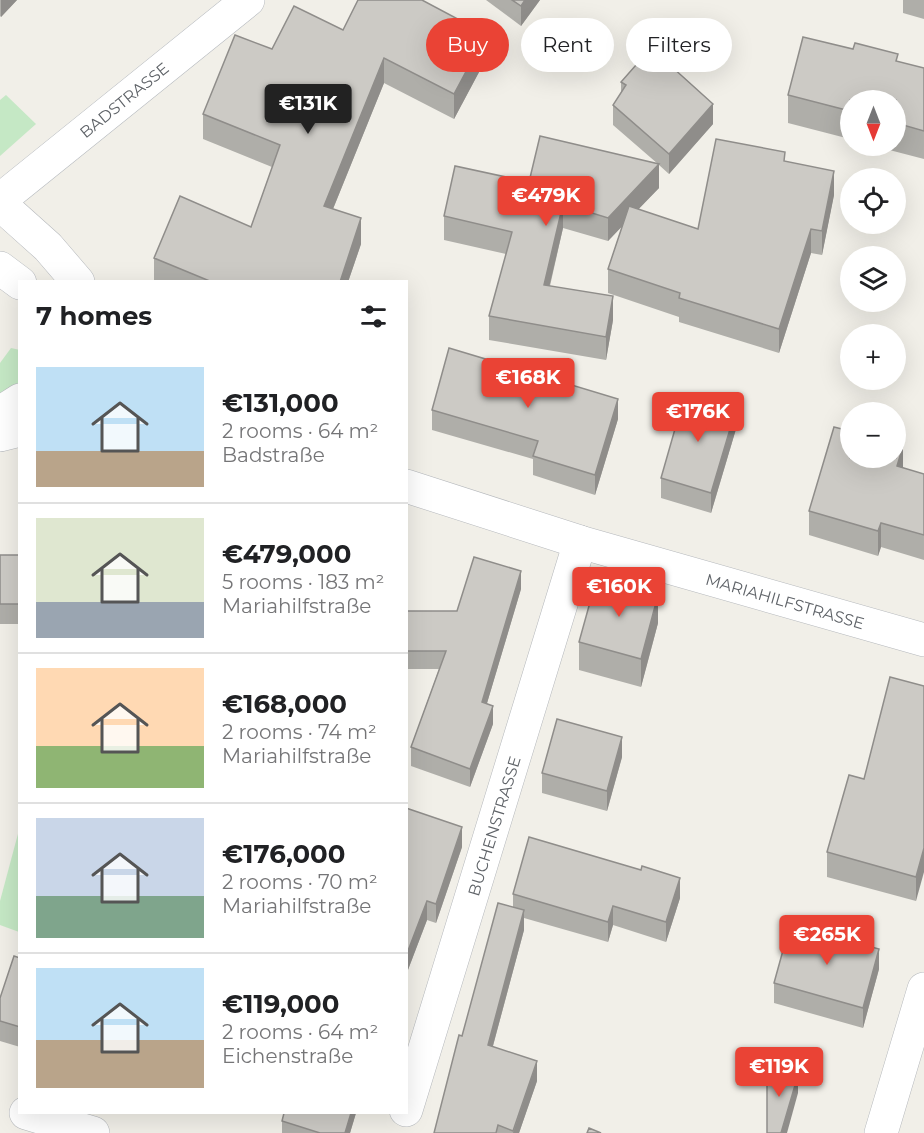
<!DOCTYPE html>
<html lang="en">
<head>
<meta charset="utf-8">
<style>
  :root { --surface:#fff; --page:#f2f2f2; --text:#202124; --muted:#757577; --line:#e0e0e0; --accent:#ea4335 }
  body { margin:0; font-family:Montserrat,sans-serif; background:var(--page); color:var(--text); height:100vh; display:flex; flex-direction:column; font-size:22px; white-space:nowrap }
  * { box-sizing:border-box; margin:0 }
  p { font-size:20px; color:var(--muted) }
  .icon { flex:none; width:33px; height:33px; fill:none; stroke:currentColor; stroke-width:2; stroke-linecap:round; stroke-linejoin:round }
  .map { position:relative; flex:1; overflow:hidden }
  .sheet { position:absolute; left:18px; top:280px; width:390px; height:834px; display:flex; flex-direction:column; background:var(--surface); border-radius:0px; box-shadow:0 6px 24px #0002 }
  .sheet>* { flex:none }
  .banner { position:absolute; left:426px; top:18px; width:408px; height:54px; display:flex; gap:12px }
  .needle { width:39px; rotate:180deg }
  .buttons { position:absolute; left:840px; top:90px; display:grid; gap:12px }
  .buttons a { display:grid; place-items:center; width:66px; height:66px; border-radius:50%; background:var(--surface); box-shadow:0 6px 24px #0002; font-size:30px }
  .price { position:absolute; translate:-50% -51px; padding:0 14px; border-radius:6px; background:var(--accent); color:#fff; font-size:20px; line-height:39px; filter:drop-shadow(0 2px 3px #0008) }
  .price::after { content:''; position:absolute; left:50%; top:36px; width:18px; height:14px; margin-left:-9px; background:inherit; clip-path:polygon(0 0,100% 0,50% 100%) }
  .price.current { background:#222; color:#fff }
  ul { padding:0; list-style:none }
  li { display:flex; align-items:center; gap:18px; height:150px; padding:0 18px }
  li+li { border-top:2px solid var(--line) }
  li span { display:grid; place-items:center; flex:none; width:168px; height:120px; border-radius:0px; color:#555 }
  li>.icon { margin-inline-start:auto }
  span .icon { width:72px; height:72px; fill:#fffc; stroke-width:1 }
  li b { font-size:26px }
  h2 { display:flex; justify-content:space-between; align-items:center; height:72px; padding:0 18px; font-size:26px }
  .chip { padding:0 21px; border-radius:27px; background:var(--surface); box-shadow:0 6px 24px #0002; font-size:21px; line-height:54px }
  .chip.current { background:var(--accent); color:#fff }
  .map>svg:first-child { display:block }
  .green { fill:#c5e8c5 }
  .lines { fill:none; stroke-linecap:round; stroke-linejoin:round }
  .minor-casing { stroke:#b5b8bc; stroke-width:34 }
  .tertiary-casing { stroke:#b5b8bc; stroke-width:34 }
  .secondary-casing { stroke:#b6babf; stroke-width:34 }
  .minor { stroke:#fff; stroke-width:33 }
  .tertiary { stroke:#fff; stroke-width:33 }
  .secondary { stroke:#fff; stroke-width:33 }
  .wall { fill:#afaea9 }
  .shaded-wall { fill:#8f8d8a }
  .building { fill:#cccac5; stroke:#8f8d8a; stroke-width:1.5 }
  .labels { text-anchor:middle; stroke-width:5; stroke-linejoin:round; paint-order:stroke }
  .street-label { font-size:16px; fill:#5f6368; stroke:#fff }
</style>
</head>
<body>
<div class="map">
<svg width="924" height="1133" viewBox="0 0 924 1133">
  <rect width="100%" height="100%" fill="#f1efe8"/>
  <g class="green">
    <polygon points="6,95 36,124 0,156 0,100"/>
    <polygon points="11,348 20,350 19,387 0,397 0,363"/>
    <polygon points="19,830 20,931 19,932 0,925 0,901"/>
  </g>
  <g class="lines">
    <defs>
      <g id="minor">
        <polyline points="406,1110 580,542"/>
        <polyline points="26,1113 93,1133"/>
        <polyline points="881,1133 924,989"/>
      </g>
      <g id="tertiary">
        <polyline points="0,204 48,247 78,282"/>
        <polyline points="0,268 20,283"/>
        <polyline points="0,413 20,400"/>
        <polyline points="0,435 20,430"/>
        <polyline points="406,486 580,542 924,640"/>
      </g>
      <polyline id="secondary" points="0,200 248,0"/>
    </defs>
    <use href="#minor" class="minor-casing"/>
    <use href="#tertiary" class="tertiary-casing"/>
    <use href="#secondary" class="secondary-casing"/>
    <use href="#minor" class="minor"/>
    <use href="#tertiary" class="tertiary"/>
    <use href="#secondary" class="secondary"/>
  </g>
  <g class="wall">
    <polygon points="0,0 17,0 1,17 0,16"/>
    <polygon points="486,0 540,0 521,26"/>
    <polygon points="903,0 924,0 924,19 903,13"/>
    <polygon points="272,49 486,59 454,119 384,83 333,209 361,244 348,282 154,282 154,258 251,227 272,167 203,139 203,114"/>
    <polygon points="898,62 924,68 924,159 874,146 896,146 896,100 850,100 850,139 788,123 788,95"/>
    <polygon points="621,82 713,124 669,174 659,165 659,188 638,209 698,229 785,161 834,195 822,255 811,253 779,353 679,322 679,317 608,293 608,269 622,226 608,241 563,228 550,286 613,320 606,360 489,340 489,316 506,254 444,240 444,216 529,182 658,164 613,125 613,105 621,93"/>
    <polygon points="432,410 618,419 595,495 533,475 533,459 432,430"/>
    <polygon points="736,429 711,513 661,498 661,478"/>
    <polygon points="903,468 924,474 924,560 881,547 878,556 809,535 809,511"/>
    <rect x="0" y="555" width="20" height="69"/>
    <polygon points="521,589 487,703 493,724 470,787 411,766 411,747 439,669 406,669 406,611 457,611"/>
    <polygon points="658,623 641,687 579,670 579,642"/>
    <polygon points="924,686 916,901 827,877 827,852"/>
    <polygon points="622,757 607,811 542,793 542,773"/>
    <polygon points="406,808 462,847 436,923 427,920 406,975"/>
    <polygon points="513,894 680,898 666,942 613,925 608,942 524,918 524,930 493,1046 537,1081 519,1133 434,1133 462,1036 513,907"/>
    <polygon points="20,958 20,1047 0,1041 0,998"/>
    <polygon points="879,969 863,1028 774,1003 774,983"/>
    <polygon points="274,1113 356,1113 350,1133 282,1133 282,1121 284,1113"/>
  </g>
  <g class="shaded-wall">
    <polygon points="1,0 17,0 1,17"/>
    <polygon points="525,0 540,0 521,26 521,6"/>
    <polygon points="486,34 486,59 454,119 454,94"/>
    <polygon points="384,58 384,83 324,231 324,206"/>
    <polygon points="713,104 713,124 669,174 669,154"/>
    <polygon points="659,164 659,188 608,241 608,218"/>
    <polygon points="834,171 834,195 822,255 822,231"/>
    <polygon points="563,204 563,228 544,309 544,285"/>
    <polygon points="361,218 361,244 348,282 339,282"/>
    <polygon points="811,229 811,253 779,353 779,329"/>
    <polygon points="613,296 613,320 606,360 606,337"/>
    <polygon points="408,305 408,330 406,335 406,310"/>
    <polygon points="618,399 618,419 595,495 595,475"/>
    <polygon points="736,409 736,429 711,513 711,493"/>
    <polygon points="903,446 903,470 897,466"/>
    <polygon points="881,523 881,547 878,556 878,531"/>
    <polygon points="521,571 521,589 482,720 482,702"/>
    <polygon points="658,595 658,623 641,687 641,659"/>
    <polygon points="493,706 493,724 470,787 470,769"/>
    <polygon points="622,737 622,757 607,811 607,791"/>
    <polygon points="462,827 462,847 436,923 436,904"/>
    <polygon points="924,848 924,872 916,901 916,877"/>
    <polygon points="680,878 680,898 666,942 666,922"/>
    <polygon points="427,901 427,920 406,975 406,956"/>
    <polygon points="613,906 613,925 608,942 608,922"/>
    <polygon points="524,910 524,930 488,1064 488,1045"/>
    <polygon points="879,949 879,969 863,1028 863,1008"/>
    <polygon points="537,1061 537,1081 519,1133 513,1133"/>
    <polygon points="798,1075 798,1093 787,1133 781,1133"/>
    <polygon points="351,1113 356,1113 350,1133 345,1133"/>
  </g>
  <g class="building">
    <polygon points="358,0 422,0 486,34 454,94 384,58 324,206 361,218 340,282 212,282 154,258 180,196 251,227 280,145 203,114 235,35 272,49 294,6 343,30"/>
    <polygon points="512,0 525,0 521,6"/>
    <polygon points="803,37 853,49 855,43 898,54 896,61 924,68 924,131 896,123 896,100 850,100 850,111 788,95"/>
    <polygon points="651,48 713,104 669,154 613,105 626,85 621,82"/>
    <polygon points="540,136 659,164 608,218 563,204 544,285 613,296 606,337 489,316 512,232 444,216 455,166 529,182"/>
    <polygon points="716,139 785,152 784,161 834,171 822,231 811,229 779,329 679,298 680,293 608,269 629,206 698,229"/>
    <polygon points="449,348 618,399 595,475 533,456 538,441 432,410"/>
    <polygon points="685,394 736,409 711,493 661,478"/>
    <polygon points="834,427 850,431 850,458 896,458 896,444 903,446 897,466 924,474 924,535 881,523 878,531 809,511"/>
    <rect x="0" y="555" width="20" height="49"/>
    <polygon points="474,557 521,571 482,702 493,706 470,769 411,747 446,651 406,651 406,611 457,611"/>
    <polygon points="597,577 658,595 641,659 579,642"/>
    <polygon points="890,677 924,686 924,848 916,877 827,852 849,775 864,779"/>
    <polygon points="557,719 622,737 607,791 542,773"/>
    <polygon points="406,808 462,827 436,904 427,901 406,956"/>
    <polygon points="529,837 641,870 642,866 680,878 666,922 613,906 608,922 513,894"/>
    <polygon points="498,903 524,910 488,1045 537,1061 513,1131 498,1125 496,1133 434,1133 459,1035 462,1036"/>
    <polygon points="790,925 879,949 863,1008 774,983"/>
    <polygon points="14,956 20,958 20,1027 0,1021 0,998"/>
    <polygon points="767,1066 798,1075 781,1133 767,1133"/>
    <polygon points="284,1113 351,1113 345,1133 320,1133 282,1121"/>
    <polygon points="589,1128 601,1133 587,1133"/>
  </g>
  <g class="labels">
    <g class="street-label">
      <text transform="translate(124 100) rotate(-39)" y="6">BADSTRASSE</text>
      <text transform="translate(785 601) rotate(16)" y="6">MARIAHILFSTRASSE</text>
      <text transform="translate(494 826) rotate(-73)" y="6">BUCHENSTRASSE</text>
    </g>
  </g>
</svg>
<div class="buttons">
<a><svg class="needle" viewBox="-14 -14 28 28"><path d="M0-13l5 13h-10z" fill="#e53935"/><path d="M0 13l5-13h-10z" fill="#757577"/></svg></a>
<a><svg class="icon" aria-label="locate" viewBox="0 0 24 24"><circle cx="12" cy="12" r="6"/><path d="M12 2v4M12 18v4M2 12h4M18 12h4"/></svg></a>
<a><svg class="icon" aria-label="layers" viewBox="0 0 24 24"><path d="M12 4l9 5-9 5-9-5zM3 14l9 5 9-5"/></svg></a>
<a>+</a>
<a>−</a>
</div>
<b class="price current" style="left:308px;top:135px">€131K</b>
<b class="price" style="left:546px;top:227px">€479K</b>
<b class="price" style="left:528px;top:409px">€168K</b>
<b class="price" style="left:698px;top:443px">€176K</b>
<b class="price" style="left:619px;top:618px">€160K</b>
<b class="price" style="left:827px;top:966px">€265K</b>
<b class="price" style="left:779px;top:1098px">€119K</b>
<div class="banner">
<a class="chip current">Buy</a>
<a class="chip">Rent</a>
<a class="chip">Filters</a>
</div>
<section class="sheet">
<h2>7 homes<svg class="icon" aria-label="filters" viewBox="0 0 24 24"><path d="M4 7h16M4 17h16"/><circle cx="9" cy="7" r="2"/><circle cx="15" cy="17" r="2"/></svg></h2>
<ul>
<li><span style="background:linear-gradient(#bfe0f5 70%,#b9a48a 0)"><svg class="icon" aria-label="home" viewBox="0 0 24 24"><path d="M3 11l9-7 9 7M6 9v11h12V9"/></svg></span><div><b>€131,000</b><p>2 rooms · 64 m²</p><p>Badstraße</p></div></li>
<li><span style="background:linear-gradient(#dfe7d0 70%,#9aa5b1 0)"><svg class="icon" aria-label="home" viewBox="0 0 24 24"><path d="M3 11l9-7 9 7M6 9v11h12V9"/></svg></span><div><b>€479,000</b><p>5 rooms · 183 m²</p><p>Mariahilfstraße</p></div></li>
<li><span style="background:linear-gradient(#ffd9b3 65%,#8fb573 0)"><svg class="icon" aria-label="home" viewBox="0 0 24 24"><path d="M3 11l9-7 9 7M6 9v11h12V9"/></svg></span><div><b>€168,000</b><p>2 rooms · 74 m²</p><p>Mariahilfstraße</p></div></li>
<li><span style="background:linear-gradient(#c9d6e8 65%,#7fa58c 0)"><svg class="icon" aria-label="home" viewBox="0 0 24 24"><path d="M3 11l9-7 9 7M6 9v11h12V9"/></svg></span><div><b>€176,000</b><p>2 rooms · 70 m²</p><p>Mariahilfstraße</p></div></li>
<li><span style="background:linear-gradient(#bfe0f5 60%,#b9a48a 0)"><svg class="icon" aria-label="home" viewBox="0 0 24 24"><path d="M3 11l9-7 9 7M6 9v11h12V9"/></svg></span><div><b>€119,000</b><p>2 rooms · 64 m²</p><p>Eichenstraße</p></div></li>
</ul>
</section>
</div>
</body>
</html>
